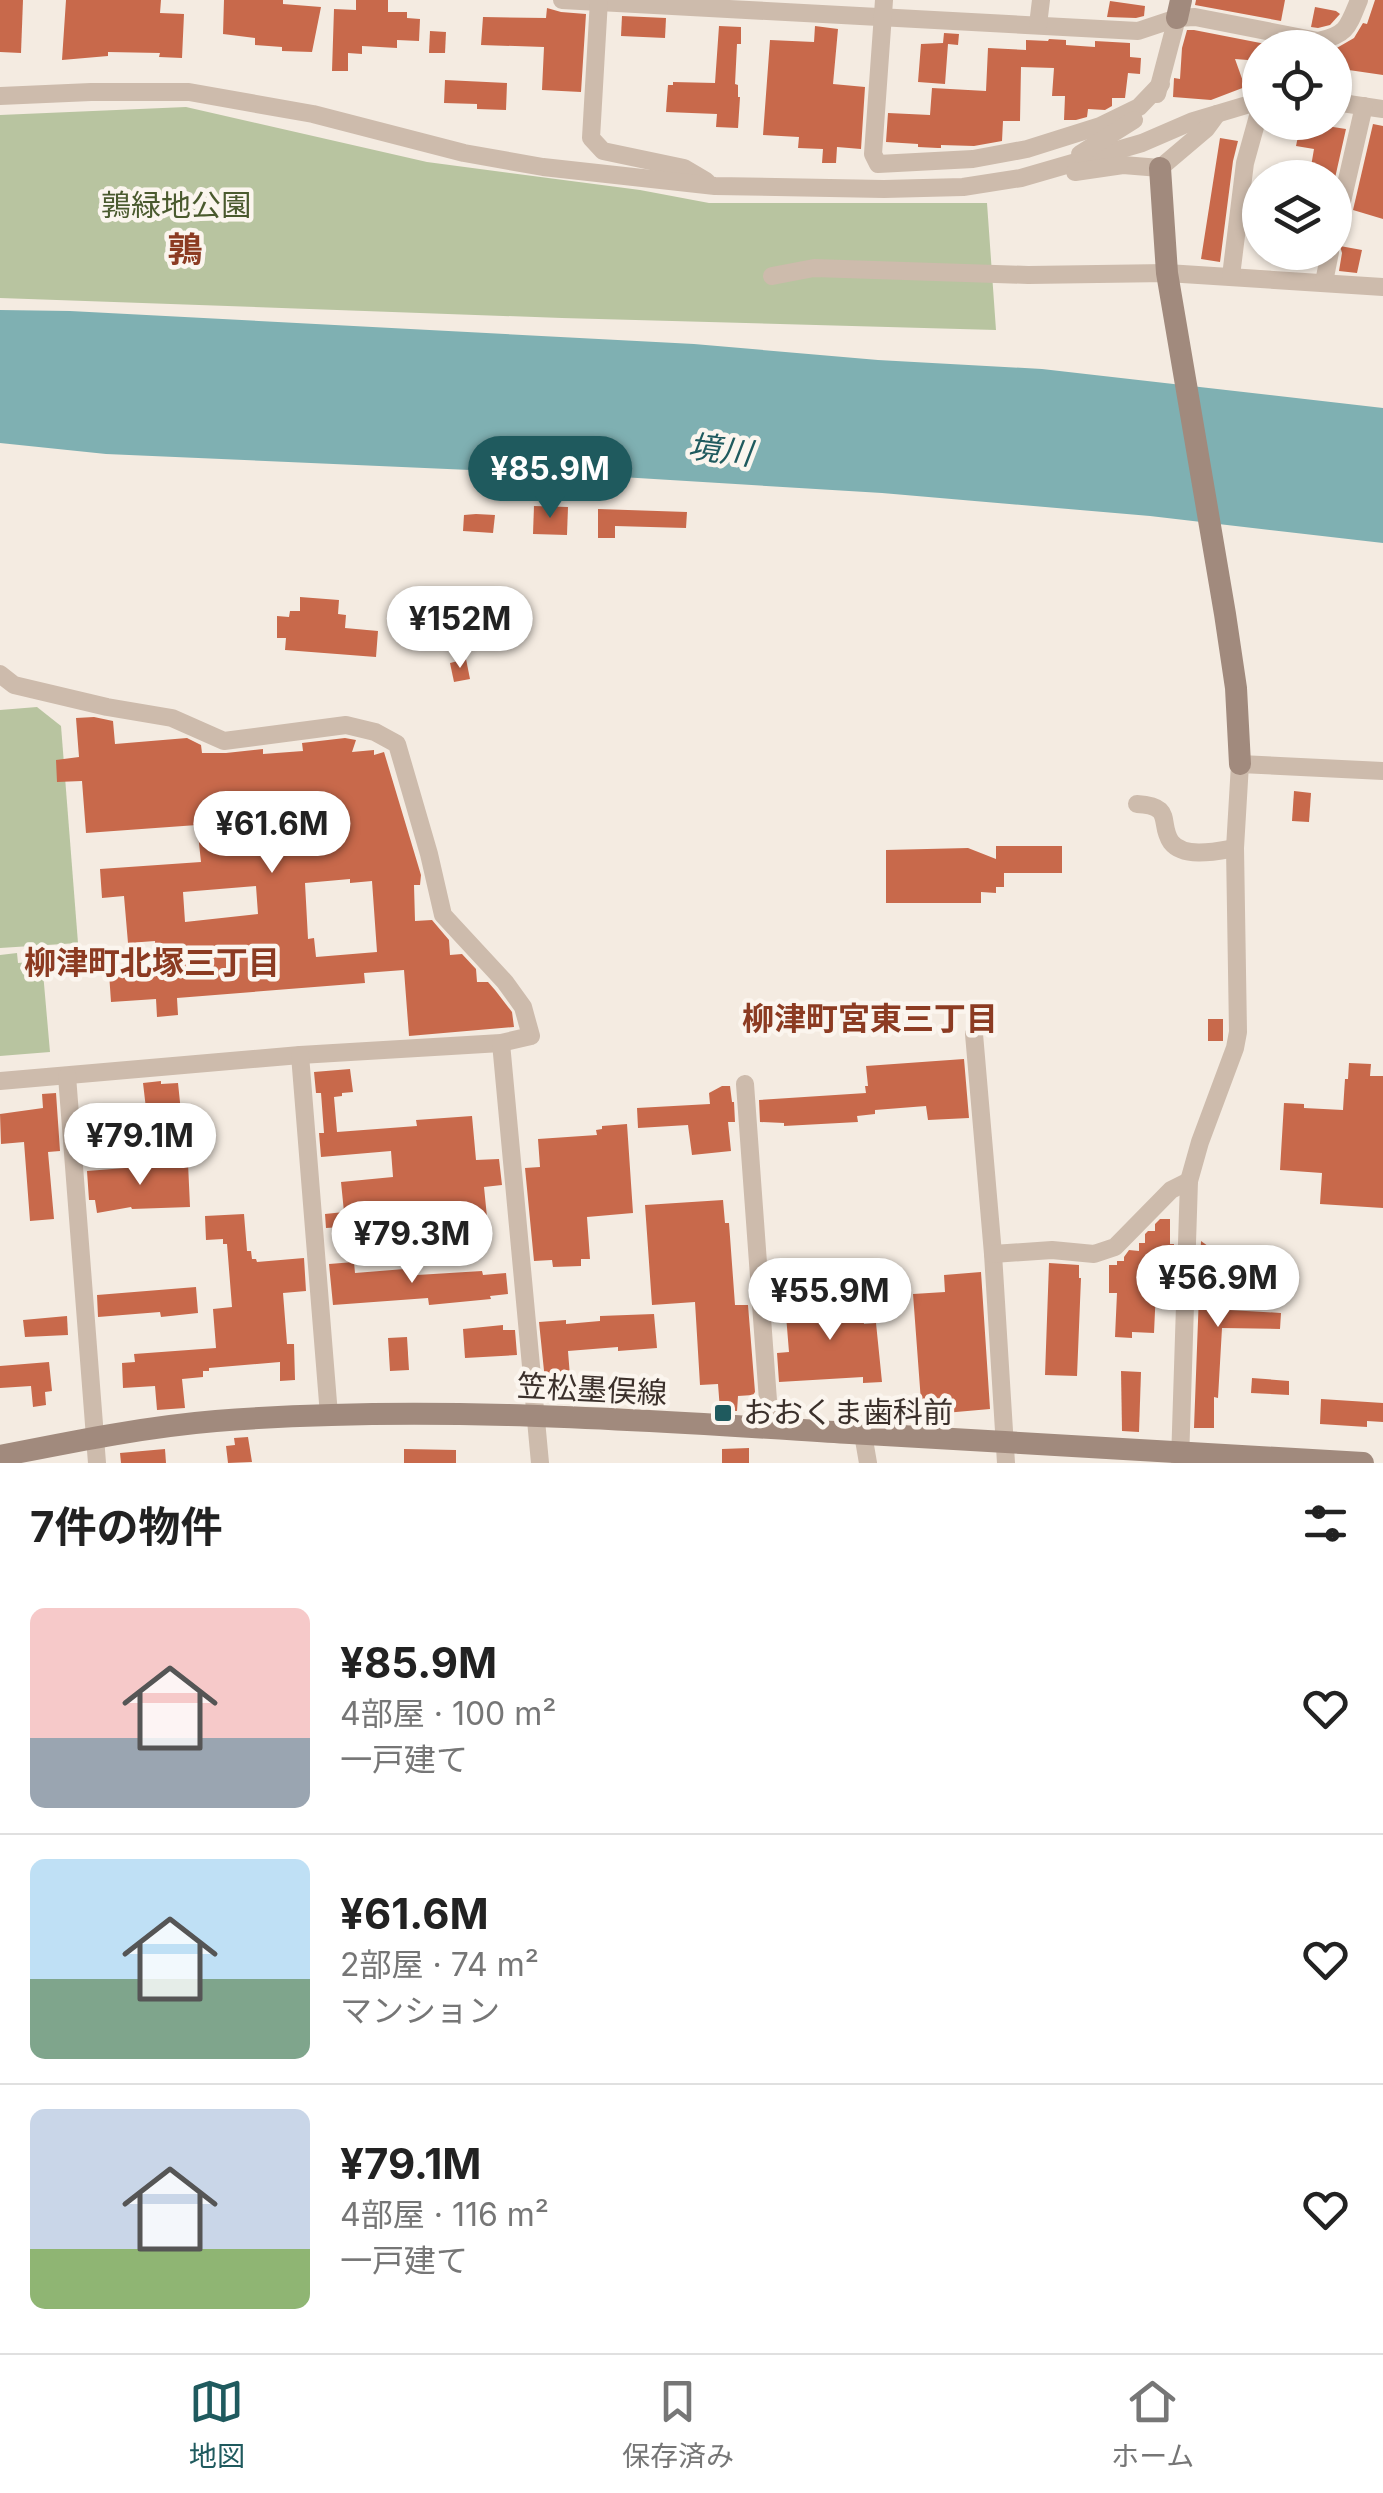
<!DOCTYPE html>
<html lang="ja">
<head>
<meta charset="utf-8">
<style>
  :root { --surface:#fff; --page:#f2f2f2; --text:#222; --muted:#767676; --line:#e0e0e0; --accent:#1f5a5e }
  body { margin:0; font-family:Inter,"Noto Sans JP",sans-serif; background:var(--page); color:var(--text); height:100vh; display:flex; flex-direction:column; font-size:38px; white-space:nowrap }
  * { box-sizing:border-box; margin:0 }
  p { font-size:32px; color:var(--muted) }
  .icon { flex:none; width:55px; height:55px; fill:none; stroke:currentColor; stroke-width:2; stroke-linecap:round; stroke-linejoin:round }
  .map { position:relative; height:1463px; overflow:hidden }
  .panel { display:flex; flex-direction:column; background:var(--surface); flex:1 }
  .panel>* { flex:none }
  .buttons { position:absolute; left:1242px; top:30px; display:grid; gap:20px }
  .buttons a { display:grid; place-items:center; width:110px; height:110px; border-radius:50%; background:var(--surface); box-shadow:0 2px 8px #0004; font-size:50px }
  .price { position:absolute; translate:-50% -85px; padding:0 22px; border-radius:35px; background:#fff; color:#222; font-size:32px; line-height:65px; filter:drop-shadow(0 2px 5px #0008) }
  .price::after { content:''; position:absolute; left:50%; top:60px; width:30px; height:22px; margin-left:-15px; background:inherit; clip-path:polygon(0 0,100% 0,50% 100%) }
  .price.selected { background:var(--accent); color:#fff }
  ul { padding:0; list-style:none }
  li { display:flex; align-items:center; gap:30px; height:250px; padding:0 30px }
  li+li { border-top:2px solid var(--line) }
  li span { display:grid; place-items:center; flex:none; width:280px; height:200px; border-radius:15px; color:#555 }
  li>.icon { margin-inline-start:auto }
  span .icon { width:120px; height:120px; fill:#fffc; stroke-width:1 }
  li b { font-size:42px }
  h2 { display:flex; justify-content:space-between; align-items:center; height:120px; padding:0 30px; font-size:42px }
  .dock { display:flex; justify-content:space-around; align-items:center; height:140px; border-top:2px solid var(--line); background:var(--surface); font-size:28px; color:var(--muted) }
  .dock a { display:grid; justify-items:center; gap:5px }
  .dock .selected { color:var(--accent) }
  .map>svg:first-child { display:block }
  .green { fill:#b8c4a0 }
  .water { fill:#7fb0b2 }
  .building { fill:#c8694b; fill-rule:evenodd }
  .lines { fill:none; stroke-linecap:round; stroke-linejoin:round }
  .street { stroke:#cdbbac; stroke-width:18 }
  .secondary { stroke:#a18a7d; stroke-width:22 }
  .poi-dot { fill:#1f5a5e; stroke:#fbf5ee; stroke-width:4 }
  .labels { text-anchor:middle; stroke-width:9; stroke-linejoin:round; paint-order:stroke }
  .park-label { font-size:30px; fill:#4a5a2e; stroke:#fbf5ee }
  .street-label { font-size:30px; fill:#3b302b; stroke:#fbf5ee }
  .poi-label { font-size:30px; fill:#3b302b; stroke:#fbf5ee; text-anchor:start }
  .water-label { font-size:32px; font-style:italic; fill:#1f5a5e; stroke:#fbf5ee }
  .neighbourhood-label { font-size:32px; font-weight:bold; fill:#8c3b22; stroke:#fbf5ee }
  .quarter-label { font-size:35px; font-weight:bold; fill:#8c3b22; stroke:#fbf5ee }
</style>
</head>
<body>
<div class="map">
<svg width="1383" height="1463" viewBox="0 0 1383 1463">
  <rect width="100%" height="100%" fill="#f4ebe1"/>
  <g class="green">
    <polygon points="186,107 427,162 640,190 709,203 987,203 996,330 562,318 0,298 0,115"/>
    <polygon points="37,707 61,726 78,943 0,948 0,710"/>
    <polygon points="17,953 18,963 42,961 50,1052 0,1056 0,955"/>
  </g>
  <polygon class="water" points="0,310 70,311 694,344 878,360 1042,369 1383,408 1383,543 1150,516 882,493 605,476 106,454 0,443"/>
  <g class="building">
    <polygon points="0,0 23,0 21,53 0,52"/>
    <polygon points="66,0 161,0 160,13 184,14 182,58 159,57 160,53 108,52 108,56 62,60"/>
    <polygon points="224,0 283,0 283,4 321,7 312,52 282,51 282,47 255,45 255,38 223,34"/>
    <polygon points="356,0 388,0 388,12 407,12 407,18 420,19 419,41 397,40 397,48 362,46 362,54 348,53 348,71 332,71 334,9 356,10"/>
    <polygon points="1196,0 1285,0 1281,21 1195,5"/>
    <polygon points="1375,0 1383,0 1383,75 1335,68 1335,49 1354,38 1363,23 1367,24"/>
    <polygon points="1110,1 1145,6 1144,16 1136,18 1107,17"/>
    <polygon points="1315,7 1336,11 1340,14 1330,25 1318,28 1311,27"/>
    <polygon points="547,8 561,12 586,14 581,92 542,90 544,47 481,45 483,17 546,18"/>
    <polygon points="622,16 666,18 665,38 621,36"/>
    <polygon points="719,26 741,27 741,44 737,44 735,84 738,85 738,97 740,97 738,128 716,127 717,114 666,112 668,85 673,85 673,82 715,83"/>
    <polygon points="815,26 838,29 833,84 865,87 861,149 837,147 836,163 822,163 823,149 798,148 799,137 763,135 770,40 814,42"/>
    <polygon points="1187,30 1194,30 1276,46 1263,45 1260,48 1260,61 1235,59 1245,87 1211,100 1173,97 1174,78 1180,79 1182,48"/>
    <polygon points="430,31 446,32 445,53 429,53"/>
    <polygon points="944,33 959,34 958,45 948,44 945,84 918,82 921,44 943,43"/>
    <polygon points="1049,39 1066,40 1066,45 1095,47 1095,41 1130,43 1130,57 1141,58 1140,74 1128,73 1125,98 1112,98 1112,106 1105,110 1088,109 1087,117 1076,120 1064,120 1065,96 1052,96 1054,68 1021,67 1020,121 1003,121 1002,141 974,146 941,145 941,148 938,148 918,147 918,144 886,142 888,113 930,115 932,88 986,91 988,48 1026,50 1026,40 1048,41"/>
    <polygon points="445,80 507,83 506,110 477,109 477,104 444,103"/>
    <polygon points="1301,122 1346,129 1335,178 1309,178 1314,149 1296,146"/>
    <polygon points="1373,124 1383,126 1383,219 1353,210"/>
    <polygon points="1220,138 1238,141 1233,161 1220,262 1201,259"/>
    <polygon points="1340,246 1362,250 1357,273 1339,271 1342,253"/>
    <polygon points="534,506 568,507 567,535 533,534"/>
    <polygon points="598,509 687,512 686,528 615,526 615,538 598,538"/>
    <polygon points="476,514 495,515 493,533 463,531 464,515"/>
    <polygon points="300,597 339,600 338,614 346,615 345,628 378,631 376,657 285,650 286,638 277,638 277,616 289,617 290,611 300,611"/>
    <polygon points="466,659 470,679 454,682 450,663"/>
    <path d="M94 717 113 721 115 744 187 738 201 745 202 753H226L263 749V754L303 751 302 743 345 738 356 740 352 752 374 750V755L384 752 421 875 420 885H414L415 921 432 920 449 940 450 955 462 954 476 969 477 982H488L495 990 512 1012 514 1027 409 1036 404 970 364 973 365 983 177 998 178 1015 157 1017 156 999 111 1002 109 973 157 969 155 941 128 943 124 896 102 898 100 869 201 862 197 825 86 833 82 781 57 782 56 760 79 757 76 718ZM350 879V883L372 881 377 952 316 957 314 938 308 939 305 883ZM256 886 258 914 185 922 183 892Z"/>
    <polygon points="1294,791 1311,793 1309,822 1292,821"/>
    <polygon points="996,846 1062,846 1062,873 1004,873 1004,887 996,887 996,893 981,892 981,903 886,903 886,850 968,848 996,859"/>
    <rect x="1208" y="1019" width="15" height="22"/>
    <polygon points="964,1059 969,1118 928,1120 926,1106 875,1110 875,1114 857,1116 858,1122 784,1126 784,1123 760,1122 759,1100 866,1093 865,1086 868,1086 866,1066"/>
    <polygon points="1349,1063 1371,1064 1370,1076 1383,1076 1383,1208 1320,1204 1322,1173 1280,1170 1284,1103 1304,1104 1304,1108 1343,1110 1345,1079 1348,1079"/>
    <polygon points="350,1069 353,1092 342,1093 342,1096 334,1097 337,1132 417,1126 416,1120 472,1116 476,1160 499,1159 502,1185 484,1187 487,1217 427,1222 425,1202 399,1205 400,1222 388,1228 359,1231 359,1226 326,1228 325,1214 344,1212 341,1182 393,1177 391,1151 321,1157 319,1133 324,1133 321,1093 316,1093 314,1072"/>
    <polygon points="161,1081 161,1084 178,1083 181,1112 147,1117 143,1083"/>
    <polygon points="722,1086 730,1086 732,1102 734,1102 735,1122 728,1122 731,1151 692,1155 688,1125 638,1128 637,1108 710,1104 709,1093"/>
    <polygon points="56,1093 60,1151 48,1152 54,1219 30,1221 24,1142 1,1144 0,1114 43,1108 42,1094"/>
    <polygon points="627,1124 633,1213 587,1217 590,1259 581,1259 581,1266 553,1267 552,1260 534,1261 525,1168 540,1167 538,1139 597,1135 596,1130 602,1129 602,1126"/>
    <polygon points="188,1163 190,1207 132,1209 131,1207 97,1213 95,1200 89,1200 87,1171"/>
    <polygon points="723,1200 725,1223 729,1223 735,1305 748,1305 755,1392 753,1395 738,1396 737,1411 720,1410 718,1384 700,1385 695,1302 652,1305 645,1205"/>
    <polygon points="244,1214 247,1251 251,1251 252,1259 256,1259 257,1262 304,1258 306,1291 283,1293 287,1344 294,1344 295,1380 280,1381 280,1362 209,1368 209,1371 203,1371 203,1377 182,1379 185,1408 157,1410 155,1386 123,1388 122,1363 135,1362 134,1354 216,1348 213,1309 232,1307 227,1244 223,1244 223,1239 206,1240 205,1216"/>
    <polygon points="1160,1219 1170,1219 1170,1244 1174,1244 1172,1289 1156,1289 1154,1333 1132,1332 1132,1338 1115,1337 1117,1293 1109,1293 1109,1265 1117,1265 1117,1261 1124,1261 1124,1257 1129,1250 1139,1251 1139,1243 1145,1243 1145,1234 1148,1231 1155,1231 1155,1224"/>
    <polygon points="1201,1241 1230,1262 1229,1310 1281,1313 1280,1329 1222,1328 1218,1398 1214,1397 1214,1428 1194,1428"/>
    <polygon points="354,1262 355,1273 417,1268 417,1275 482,1271 483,1275 506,1273 508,1294 490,1296 491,1299 429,1305 428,1298 333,1305 329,1264"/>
    <polygon points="1049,1263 1079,1265 1079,1278 1081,1278 1077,1376 1045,1375"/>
    <polygon points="981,1272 990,1409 922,1415 913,1294 945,1292 944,1275"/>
    <polygon points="196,1287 198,1313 161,1317 160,1312 98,1317 97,1295"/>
    <polygon points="861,1297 864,1324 876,1323 882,1382 863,1383 863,1377 779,1382 777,1353 789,1352 785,1303"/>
    <polygon points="654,1314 657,1348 618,1351 618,1347 568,1351 572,1402 547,1400 539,1322 566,1320 566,1324 600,1321 600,1316"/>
    <polygon points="67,1316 68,1335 25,1337 23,1320"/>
    <polygon points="503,1325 503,1330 515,1330 517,1355 465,1358 463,1329"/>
    <polygon points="407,1337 409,1370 390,1371 388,1338"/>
    <polygon points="49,1362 52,1391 45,1392 46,1405 33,1407 31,1386 0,1388 0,1366"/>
    <polygon points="1121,1371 1141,1372 1139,1432 1122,1431"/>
    <polygon points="1252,1378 1289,1381 1289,1395 1251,1393"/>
    <polygon points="1321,1399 1383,1403 1383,1422 1367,1421 1367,1427 1320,1424"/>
    <polygon points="248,1437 252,1462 228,1463 226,1446 235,1445 234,1438"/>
    <polygon points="749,1448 749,1463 722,1463 722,1449"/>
    <polygon points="165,1449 166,1463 121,1463 120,1453"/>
    <polygon points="404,1449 456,1450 456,1463 404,1463"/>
  </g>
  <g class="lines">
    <g class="street">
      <path d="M562 0 1138 31 1177 18 1195 17 1318 41C1347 35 1348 27 1359 0"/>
      <polyline points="599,0 591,138 603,151 684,168 706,181"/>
      <polyline points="884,0 873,154 878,164 973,159 1027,149 1100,126 1139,107 1161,84"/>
      <polyline points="1038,25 1041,0"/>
      <polyline points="1157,94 1177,18"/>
      <polyline points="0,96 91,92 189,92 313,114 464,153 543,167 715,186 884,189 963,187 1021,178 1142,143 1193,121 1260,101"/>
      <polyline points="1335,102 1383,109"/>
      <polyline points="1080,154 1134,120"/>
      <polyline points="1075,172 1123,165 1160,168 1206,129 1217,114"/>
      <polyline points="1335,232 1364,106"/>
      <polyline points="772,276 814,268 1028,275 1167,273 1383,287"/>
      <polyline points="1231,276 1245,163 1260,109"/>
      <polyline points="1324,282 1330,252"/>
      <polyline points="0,674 14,685 107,707 172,718 224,741 346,725 375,732 397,744 429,854 443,915 505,982 523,1007 531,1036 501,1043 300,1055 0,1081"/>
      <path d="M1137 804C1175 806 1158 823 1171 842 1184 859 1218 851 1235 848"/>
      <polyline points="974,1034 993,1254 1006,1463"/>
      <polyline points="501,1043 540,1463"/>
      <polyline points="300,1055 329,1415"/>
      <polyline points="67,1076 97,1463"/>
      <polyline points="745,1084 770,1428"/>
      <polyline points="993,1254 1052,1250 1094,1254 1115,1247 1171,1190 1189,1181"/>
      <polyline points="863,1434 868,1463"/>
      <polyline points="1180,1461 1189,1181 1200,1142 1235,1048 1238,1032 1235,848 1240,764 1383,771"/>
    </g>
    <g class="secondary">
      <polyline points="1177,18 1181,0"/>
      <polyline points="1160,168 1167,273 1225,614 1236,688 1240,764"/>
      <path d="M0 1456C71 1442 144 1427 216 1421 427 1404 639 1420 850 1433 1021 1444 1192 1454 1363 1463"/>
    </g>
  </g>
  <rect class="poi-dot" x="713" y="1403" width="20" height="20" rx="5"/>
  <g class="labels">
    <g class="park-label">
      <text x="176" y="216">鶉緑地公園</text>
    </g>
    <g class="street-label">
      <text transform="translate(592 1390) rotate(3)" y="10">笠松墨俣線</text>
    </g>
    <g class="poi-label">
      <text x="743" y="1423">おおくま歯科前</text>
    </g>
    <g class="water-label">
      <text transform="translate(720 450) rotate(7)" y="11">境川</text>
    </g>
    <g class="neighbourhood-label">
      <text x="152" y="974">柳津町北塚三丁目</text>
      <text x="870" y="1030">柳津町宮東三丁目</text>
    </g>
    <g class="quarter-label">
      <text x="185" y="262">鶉</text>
    </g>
  </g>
</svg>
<div class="buttons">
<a><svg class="icon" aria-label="locate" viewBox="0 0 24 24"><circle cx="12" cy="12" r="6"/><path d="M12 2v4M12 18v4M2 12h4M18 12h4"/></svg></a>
<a><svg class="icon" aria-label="layers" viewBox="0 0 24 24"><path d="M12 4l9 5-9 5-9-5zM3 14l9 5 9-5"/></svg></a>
</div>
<b class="price selected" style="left:550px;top:521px">¥85.9M</b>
<b class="price" style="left:460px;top:671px">¥152M</b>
<b class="price" style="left:272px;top:876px">¥61.6M</b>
<b class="price" style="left:140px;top:1188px">¥79.1M</b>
<b class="price" style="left:412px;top:1286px">¥79.3M</b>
<b class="price" style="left:1218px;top:1330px">¥56.9M</b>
<b class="price" style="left:830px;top:1343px">¥55.9M</b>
</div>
<section class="panel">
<h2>7件の物件<svg class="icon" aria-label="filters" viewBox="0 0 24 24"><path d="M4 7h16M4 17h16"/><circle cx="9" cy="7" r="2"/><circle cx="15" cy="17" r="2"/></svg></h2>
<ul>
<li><span style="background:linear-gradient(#f6c9c9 65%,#9aa5b1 0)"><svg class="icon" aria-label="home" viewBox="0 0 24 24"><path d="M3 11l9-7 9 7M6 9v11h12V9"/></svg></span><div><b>¥85.9M</b><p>4部屋 · 100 m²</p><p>一戸建て</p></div><svg class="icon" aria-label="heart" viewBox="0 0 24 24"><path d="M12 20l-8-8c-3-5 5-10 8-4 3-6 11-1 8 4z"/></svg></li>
<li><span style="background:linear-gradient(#bfe0f5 60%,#7fa58c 0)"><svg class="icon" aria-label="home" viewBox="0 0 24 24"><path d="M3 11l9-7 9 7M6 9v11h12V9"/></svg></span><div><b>¥61.6M</b><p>2部屋 · 74 m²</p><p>マンション</p></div><svg class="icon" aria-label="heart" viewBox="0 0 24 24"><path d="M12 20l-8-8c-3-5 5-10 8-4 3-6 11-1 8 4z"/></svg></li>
<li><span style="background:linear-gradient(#c9d6e8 70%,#8fb573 0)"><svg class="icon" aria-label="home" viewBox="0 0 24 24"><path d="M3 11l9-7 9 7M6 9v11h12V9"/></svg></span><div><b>¥79.1M</b><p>4部屋 · 116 m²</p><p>一戸建て</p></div><svg class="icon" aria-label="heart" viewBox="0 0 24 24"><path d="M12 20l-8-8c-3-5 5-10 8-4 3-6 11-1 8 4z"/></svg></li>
</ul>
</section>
<nav class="dock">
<a class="selected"><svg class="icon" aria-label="map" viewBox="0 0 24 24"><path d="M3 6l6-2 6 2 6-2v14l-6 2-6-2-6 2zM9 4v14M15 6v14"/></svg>地図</a>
<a><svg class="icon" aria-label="saved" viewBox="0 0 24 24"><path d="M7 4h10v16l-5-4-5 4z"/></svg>保存済み</a>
<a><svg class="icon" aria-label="home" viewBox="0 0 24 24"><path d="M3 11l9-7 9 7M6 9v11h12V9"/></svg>ホーム</a>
</nav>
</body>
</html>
